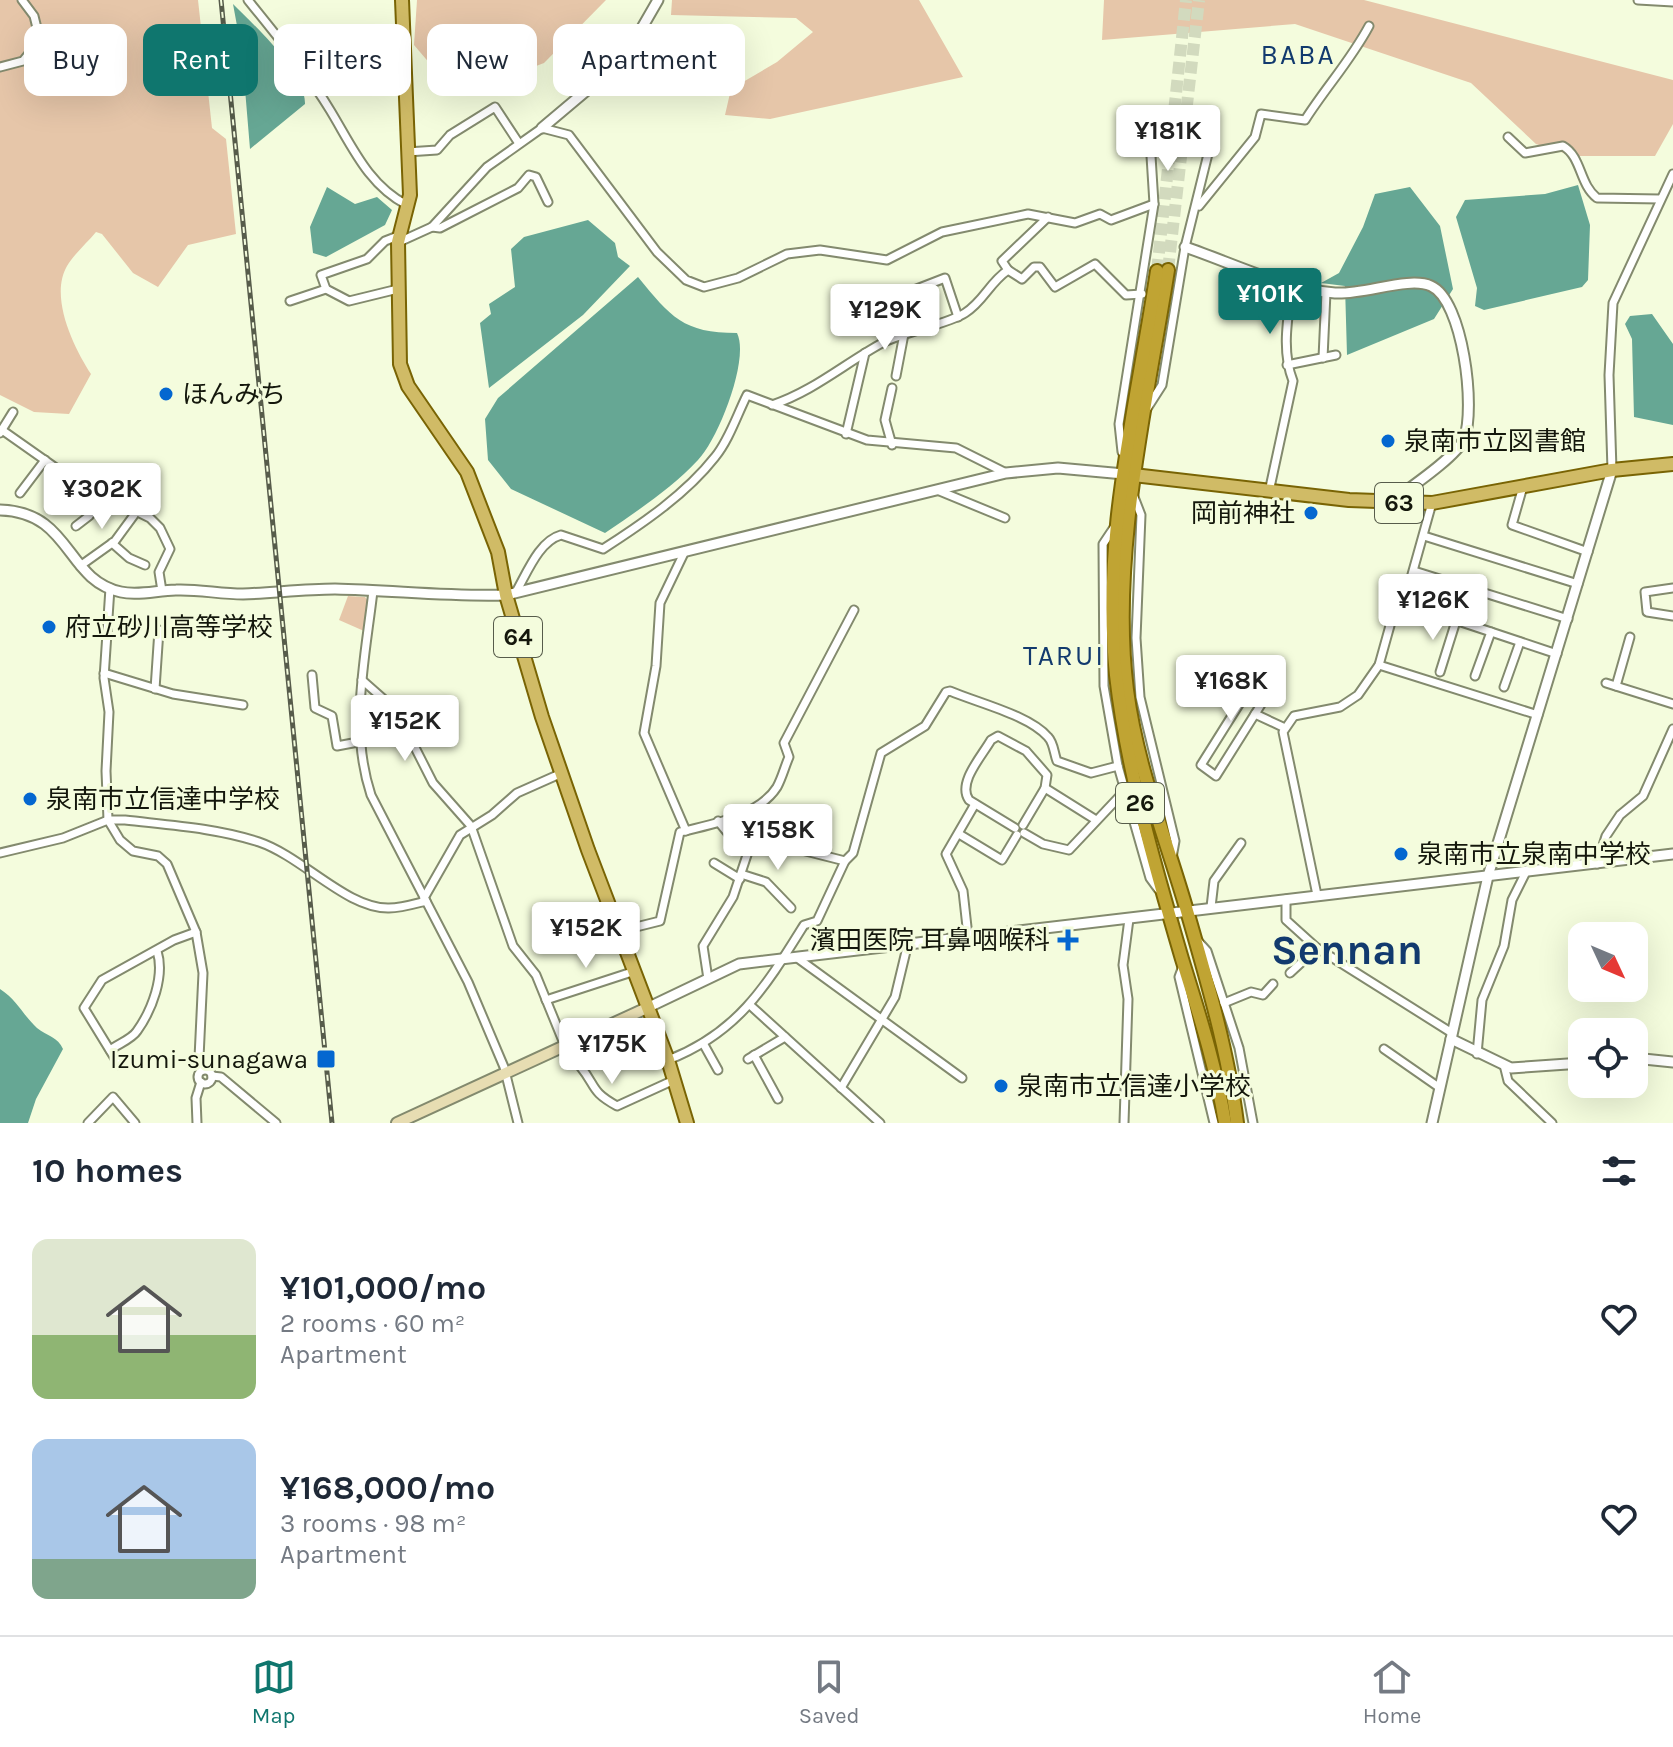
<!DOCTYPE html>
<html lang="en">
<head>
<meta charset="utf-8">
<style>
  :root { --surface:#fff; --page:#f6f6f7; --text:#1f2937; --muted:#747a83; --line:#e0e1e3; --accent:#0f766e }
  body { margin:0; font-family:Karla,"Noto Sans JP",sans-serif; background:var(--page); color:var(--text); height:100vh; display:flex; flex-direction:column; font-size:30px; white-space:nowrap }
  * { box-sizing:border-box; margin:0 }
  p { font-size:26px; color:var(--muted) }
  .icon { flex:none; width:44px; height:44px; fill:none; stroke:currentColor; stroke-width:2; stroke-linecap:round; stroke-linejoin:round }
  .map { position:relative; height:1123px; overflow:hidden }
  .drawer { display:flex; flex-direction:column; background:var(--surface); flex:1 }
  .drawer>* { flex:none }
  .top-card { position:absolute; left:24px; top:24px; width:800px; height:72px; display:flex; gap:16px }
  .needle { width:52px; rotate:134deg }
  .tools { position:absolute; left:1568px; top:922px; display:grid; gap:16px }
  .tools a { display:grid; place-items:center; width:80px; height:80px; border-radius:16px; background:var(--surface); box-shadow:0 8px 32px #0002; font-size:40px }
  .price { position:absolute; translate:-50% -68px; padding:0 18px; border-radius:8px; background:#fff; color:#222; font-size:26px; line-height:52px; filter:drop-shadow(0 2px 4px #0008) }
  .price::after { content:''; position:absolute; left:50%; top:48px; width:24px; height:18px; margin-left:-12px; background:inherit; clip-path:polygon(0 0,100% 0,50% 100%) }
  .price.on { background:var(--accent); color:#fff }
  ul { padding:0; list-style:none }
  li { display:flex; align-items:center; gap:24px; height:200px; padding:0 32px }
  li span { display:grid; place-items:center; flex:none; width:224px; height:160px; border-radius:16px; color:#555 }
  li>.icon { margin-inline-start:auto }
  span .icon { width:96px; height:96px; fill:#fffc; stroke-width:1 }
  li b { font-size:34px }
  h2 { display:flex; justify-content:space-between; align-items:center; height:96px; padding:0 32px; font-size:34px }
  .pill { padding:0 28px; border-radius:16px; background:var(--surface); box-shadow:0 8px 32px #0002; font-size:28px; line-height:72px }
  .pill.on { background:var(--accent); color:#fff }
  .tabs { display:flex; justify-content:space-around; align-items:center; height:112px; border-top:2px solid var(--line); background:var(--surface); font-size:22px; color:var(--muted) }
  .tabs a { display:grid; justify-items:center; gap:4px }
  .tabs .on { color:var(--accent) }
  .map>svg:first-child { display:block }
  .green { fill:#e6c6a9 }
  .water { fill:#66a794 }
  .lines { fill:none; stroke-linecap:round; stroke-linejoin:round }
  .trunk-tunnel { stroke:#d2dabe; stroke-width:12; stroke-dasharray:12 6; stroke-linecap:butt }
  .minor-casing { stroke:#838a6e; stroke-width:11 }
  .tertiary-casing { stroke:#838a6e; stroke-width:13 }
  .secondary-casing { stroke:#838a6e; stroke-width:14 }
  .primary-casing { stroke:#796404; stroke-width:16 }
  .trunk-casing { stroke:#796404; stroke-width:16 }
  .minor { stroke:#fff; stroke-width:7 }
  .tertiary { stroke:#fff; stroke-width:9 }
  .secondary { stroke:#e7ddb2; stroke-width:10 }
  .primary { stroke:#d0bb66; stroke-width:12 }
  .trunk { stroke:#c0a433; stroke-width:12 }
  .rail-casing { stroke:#575c4b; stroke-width:5 }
  .rail { stroke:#f4fcdd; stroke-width:2; stroke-dasharray:6; stroke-linecap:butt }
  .poi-dot { fill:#0467d0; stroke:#f4fcdd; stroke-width:3 }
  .labels { text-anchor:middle; stroke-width:6; stroke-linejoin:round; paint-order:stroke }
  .shield { fill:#f4fcdd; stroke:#575c4b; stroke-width:2 }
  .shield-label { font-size:24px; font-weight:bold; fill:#14170c }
  .poi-label { font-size:26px; fill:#14170c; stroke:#f4fcdd; text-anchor:start }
  .neighbourhood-label { font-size:28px; letter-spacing:2px; fill:#123a6e; stroke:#f4fcdd }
  .town-label { font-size:42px; font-weight:bold; fill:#123a6e; stroke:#f4fcdd }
</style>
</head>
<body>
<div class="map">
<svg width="1673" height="1123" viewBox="0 0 1673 1123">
  <rect width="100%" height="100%" fill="#f4fcdd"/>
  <g class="green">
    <path d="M0 0H198L212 128 226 139 236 234 188 245 158 287 133 273 102 234 96 232C87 243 74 254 67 266 49 297 74 348 91 374L69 414 34 412 0 395Z"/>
    <polygon points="417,0 606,0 544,63 478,88 443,79 414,45"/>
    <polygon points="672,0 919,0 963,77 770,119 725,115 731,89 777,62 813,32 796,18 671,15"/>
    <polygon points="1104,0 1364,0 1673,80 1673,124 1655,156 1573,156 1536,144 1471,83 1295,24 1102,40"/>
    <polygon points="348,596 365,597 368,601 364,631 339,620"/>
  </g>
  <g class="water">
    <path d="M233 4C256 27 306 73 305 104L250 149 242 53Z"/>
    <polygon points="1578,185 1590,225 1588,280 1582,287 1484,310 1475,306 1477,288 1456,217 1465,200 1545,194"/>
    <polygon points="327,187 355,204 377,197 392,210 385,225 326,257 313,253 310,227"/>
    <polygon points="1410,187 1440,226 1453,289 1434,319 1347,355 1345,286 1321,283 1339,273 1363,227 1375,194"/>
    <polygon points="588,220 615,243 618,257 630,266 583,315 489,388 480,323 491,314 489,304 515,287 511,249 524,237"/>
    <path d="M638 277C671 317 683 333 737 333 750 359 718 440 698 460 671 489 637 511 605 533L511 489 488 460 485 419 498 398Z"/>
    <polygon points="1652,314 1673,344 1673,425 1634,417 1632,339 1625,324 1630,316"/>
    <path d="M0 989C17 1000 23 1015 37 1028 47 1036 58 1037 63 1049L36 1099 28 1123H0Z"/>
  </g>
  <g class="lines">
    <g class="trunk-tunnel">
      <polyline points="1168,270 1199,0"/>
      <polyline points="1157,271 1186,0"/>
    </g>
    <defs>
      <g id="minor">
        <path d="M248 0C276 35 307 72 330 110 352 146 368 185 407 205"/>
        <polyline points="1638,0 1673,2"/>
        <polyline points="0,67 23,61 40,40 34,16 22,0"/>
        <path d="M1508 137 1525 153 1563 146C1582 157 1579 184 1597 198L1660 199"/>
        <polyline points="407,152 437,150 450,135 495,107 518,142"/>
        <path d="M1199 206 1255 137 1261 114 1305 120C1326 87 1351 60 1369 26"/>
        <polyline points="432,227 440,228 518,188 529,175 536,177 548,202"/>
        <polyline points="399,242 432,227 487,167 542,128 569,135 657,252 686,280 704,287 738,278 787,254 820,250 887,260 942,232 1028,214 1075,223 1100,214 1111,220 1154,204"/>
        <polyline points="1008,270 1022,279 1034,267 1040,267 1055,287 1095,264 1126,295 1142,294"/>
        <polyline points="398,289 349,301 326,289 321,275 367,259 385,241 398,236"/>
        <polyline points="290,301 326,289"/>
        <polyline points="928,325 914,290 945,278 958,317"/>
        <polyline points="1323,358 1326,292"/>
        <polyline points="1287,365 1336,355"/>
        <polyline points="896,376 904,334"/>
        <path d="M772 405C814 391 845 363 884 342 907 331 948 324 965 313 984 301 989 283 1008 270L1002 261 1048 217"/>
        <polyline points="2,430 73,480 150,518 160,528 170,549 159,572 162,591"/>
        <polyline points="0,433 13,412"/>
        <polyline points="846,434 865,353"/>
        <polyline points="892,445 885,420 892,388"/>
        <path d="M1122 452 1119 424 1154 204 1151 156C1167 129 1197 119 1208 154L1185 247 1162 385 1146 410"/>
        <polyline points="1612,470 1609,375 1613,303 1673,174"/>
        <polyline points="937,490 1005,518"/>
        <polyline points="1522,490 1512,525 1588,552"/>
        <path d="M1269 492 1293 381C1281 350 1288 318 1292 285"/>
        <polyline points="20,493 45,460"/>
        <polyline points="1134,497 1141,515 1136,638 1140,697 1175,841 1172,858"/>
        <polyline points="76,526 89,516 104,495"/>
        <polyline points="1115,526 1103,544 1104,686 1118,766 1150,878 1158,889"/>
        <polyline points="1424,536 1578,584"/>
        <polyline points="112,543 129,558 145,565"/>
        <polyline points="685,551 660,603 656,666 644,733 686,831"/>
        <polyline points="80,566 115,541 137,511"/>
        <polyline points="1414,571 1568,619"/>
        <polyline points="110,588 104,678 109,712 106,771 108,820 120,840 133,851 158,856 167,864 196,932 203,973 199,1058 203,1070"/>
        <polyline points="1673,588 1645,592 1647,612 1673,616"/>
        <path d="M373 591C365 660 349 728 371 795L468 982 504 1067 518 1123"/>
        <path d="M516 592C527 573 539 541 561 535L603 549C642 524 686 494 715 457 729 440 737 415 747 395L867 440 956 448 1006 473"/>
        <polyline points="1404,603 1557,654"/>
        <polyline points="1379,665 1538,715"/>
        <polyline points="1440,672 1456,621"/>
        <polyline points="104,673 173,694 243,705"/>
        <polyline points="312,675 315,708 332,716 337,746 358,742"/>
        <polyline points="1475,676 1491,632"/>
        <polyline points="362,680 396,710 433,783 471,826 513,946 536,975 565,1046"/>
        <polyline points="1606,683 1673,704"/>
        <polyline points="1616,686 1630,637"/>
        <polyline points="1504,687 1520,642"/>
        <polyline points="155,689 159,630"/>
        <polyline points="1266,698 1250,687 1201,765 1216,776 1272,687"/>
        <polyline points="1255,714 1285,728"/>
        <polyline points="1045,788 1096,820"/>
        <path d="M718 821 731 837 749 849 774 843 845 861 853 853 881 753 925 726 946 692 950 691C978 703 1029 715 1048 737 1054 743 1054 754 1057 761L1091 773 1118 766"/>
        <path d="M1015 828 969 800C957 783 982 756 991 740L998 736 1026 751 1047 775 1045 788 1023 825"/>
        <polyline points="1024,833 1043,844 1069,850 1118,798 1126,795"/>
        <polyline points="959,834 1002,860 1017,835"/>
        <path d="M0 853 63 838 108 820H125C168 825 217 828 259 842 303 857 347 909 389 908 401 908 414 904 426 901"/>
        <polyline points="714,863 740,879"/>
        <polyline points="1597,864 1606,836 1620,815 1643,796 1673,729"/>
        <polyline points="741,874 766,882 791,908"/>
        <polyline points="1317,895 1283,732 1294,716 1340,707 1358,695 1379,665 1391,622 1404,603 1432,503"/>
        <polyline points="424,898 460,835 492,815 517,793 562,773"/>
        <polyline points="1286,899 1286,920 1317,948 1452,1033"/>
        <polyline points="1211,907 1214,881 1241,843"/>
        <path d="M620 931 660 921 680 832C710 825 759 816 777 787 782 778 785 766 789 757L784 743 854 610"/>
        <polyline points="968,936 963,891 946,854 975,804"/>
        <polyline points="1198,941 1207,951 1239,1048 1253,1123"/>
        <polyline points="796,957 962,1078"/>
        <polyline points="1183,966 1179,977 1214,1123"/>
        <polyline points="1290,973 1317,948"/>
        <polyline points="708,979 703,946 733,897 749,849"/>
        <polyline points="546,1000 635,971"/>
        <polyline points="1224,1003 1251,992 1263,995 1273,984"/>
        <polyline points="751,1006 880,1123"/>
        <polyline points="703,1043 718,1070"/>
        <path d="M561 1047C566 1057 574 1058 580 1066 597 1087 590 1091 617 1106L674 1080"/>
        <polyline points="1384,1049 1440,1088"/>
        <path d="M110 1050C118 1044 132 1039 137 1031 152 1010 165 976 157 951"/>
        <polyline points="1477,1054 1482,1000 1504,946 1512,900 1527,870"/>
        <polyline points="754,1055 778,1099"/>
        <polyline points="748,1059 785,1037"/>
        <path d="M668 1060C738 1033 766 986 804 925L817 921 845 861"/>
        <polyline points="119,1065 84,1008 102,980 174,940 196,932"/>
        <polyline points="1504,1065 1508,1081 1552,1123"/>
        <circle cx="205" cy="1077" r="7"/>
        <polyline points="212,1076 221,1077 276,1123"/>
        <polyline points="841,1088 895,997 908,943"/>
        <polyline points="88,1123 113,1097 135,1123"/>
        <polyline points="197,1123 196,1098 201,1082"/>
        <polyline points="1124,1123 1128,999 1123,965 1129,919"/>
      </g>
      <g id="tertiary">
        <polyline points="542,128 624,59 658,0"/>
        <path d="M1185 247C1235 264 1283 289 1335 293 1364 295 1409 276 1431 286 1463 300 1476 409 1464 439 1456 457 1408 489 1391 502"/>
        <path d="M0 510C72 512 65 580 121 592 139 596 158 590 176 590 198 589 220 594 243 594 273 593 304 589 335 589 392 590 449 597 506 595L1006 473 1058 468 1124 474"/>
        <polyline points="649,1007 739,964 1673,854"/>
        <polyline points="1451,1039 1511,1068 1582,1063"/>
        <polyline points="1634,1058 1673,1062"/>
        <polyline points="1432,1123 1488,876 1612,470"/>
      </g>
      <polyline id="secondary" points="397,1123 649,1007"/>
      <g id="primary">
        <polyline points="402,0 410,195 398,242 400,364 408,386 467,472 498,552 506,595 542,717 588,850 668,1060 687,1123"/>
        <polyline points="1125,474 1349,500 1432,503 1612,470 1673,464"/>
      </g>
      <g id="trunk">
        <path d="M1168 270C1147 402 1110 557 1127 690 1137 767 1166 838 1187 911 1207 980 1228 1052 1237 1123"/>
        <path d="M1157 271C1137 404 1101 540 1116 675 1127 771 1155 867 1182 959 1199 1014 1216 1066 1225 1123"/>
      </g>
    </defs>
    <use href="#minor" class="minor-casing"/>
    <use href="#tertiary" class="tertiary-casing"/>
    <use href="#secondary" class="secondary-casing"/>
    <use href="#primary" class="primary-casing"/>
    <use href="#trunk" class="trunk-casing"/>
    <use href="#minor" class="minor"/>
    <use href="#tertiary" class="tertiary"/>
    <use href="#secondary" class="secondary"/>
    <use href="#primary" class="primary"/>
    <use href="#trunk" class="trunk"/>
    <defs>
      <polyline id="rail" points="221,0 332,1123"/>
    </defs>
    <use href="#rail" class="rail-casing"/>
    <use href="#rail" class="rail"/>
  </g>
  <g class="poi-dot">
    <circle cx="166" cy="394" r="8"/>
    <circle cx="1388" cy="441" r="8"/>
    <circle cx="1311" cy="513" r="8"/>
    <circle cx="49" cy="627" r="8"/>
    <circle cx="30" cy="799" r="8"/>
    <circle cx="1401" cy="854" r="8"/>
    <path d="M1064 928h8v8h8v8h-8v8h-8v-8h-8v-8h8z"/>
    <rect x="316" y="1049" width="20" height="20" rx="4"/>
    <circle cx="1001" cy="1086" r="8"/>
  </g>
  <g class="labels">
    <g class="shield">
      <rect x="1375" y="483" width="48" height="40" rx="6"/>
      <rect x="494" y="617" width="48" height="40" rx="6"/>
      <rect x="1116" y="783" width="48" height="40" rx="6"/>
    </g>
    <g class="shield-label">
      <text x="1399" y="511">63</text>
      <text x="518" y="645">64</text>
      <text x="1140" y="811">26</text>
    </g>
    <g class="poi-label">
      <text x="182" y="403">ほんみち</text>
      <text x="1404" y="450">泉南市立図書館</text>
      <text x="1295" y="522" text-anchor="end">岡前神社</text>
      <text x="65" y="636">府立砂川高等学校</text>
      <text x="46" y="808">泉南市立信達中学校</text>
      <text x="1417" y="863">泉南市立泉南中学校</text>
      <text x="1050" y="949" text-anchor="end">濱田医院 耳鼻咽喉科</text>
      <text x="308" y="1068" text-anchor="end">Izumi-sunagawa</text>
      <text x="1017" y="1095">泉南市立信達小学校</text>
    </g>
    <g class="neighbourhood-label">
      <text x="1298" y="64">BABA</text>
      <text x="1064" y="665">TARUI</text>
    </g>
    <g class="town-label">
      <text x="1347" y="964">Sennan</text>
    </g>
  </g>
</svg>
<div class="tools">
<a><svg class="needle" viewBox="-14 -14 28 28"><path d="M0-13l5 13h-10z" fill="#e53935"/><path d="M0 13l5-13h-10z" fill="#747a83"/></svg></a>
<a><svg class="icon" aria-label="locate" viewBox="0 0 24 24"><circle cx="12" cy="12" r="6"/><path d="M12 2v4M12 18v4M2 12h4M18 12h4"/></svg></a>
</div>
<b class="price" style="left:1168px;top:173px">¥181K</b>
<b class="price on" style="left:1270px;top:336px">¥101K</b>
<b class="price" style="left:885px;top:352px">¥129K</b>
<b class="price" style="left:102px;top:531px">¥302K</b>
<b class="price" style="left:1433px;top:642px">¥126K</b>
<b class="price" style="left:1231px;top:723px">¥168K</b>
<b class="price" style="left:405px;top:763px">¥152K</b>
<b class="price" style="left:778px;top:872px">¥158K</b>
<b class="price" style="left:586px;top:970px">¥152K</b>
<b class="price" style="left:612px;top:1086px">¥175K</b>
<div class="top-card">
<a class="pill">Buy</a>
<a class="pill on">Rent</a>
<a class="pill">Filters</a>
<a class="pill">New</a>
<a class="pill">Apartment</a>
</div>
</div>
<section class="drawer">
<h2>10 homes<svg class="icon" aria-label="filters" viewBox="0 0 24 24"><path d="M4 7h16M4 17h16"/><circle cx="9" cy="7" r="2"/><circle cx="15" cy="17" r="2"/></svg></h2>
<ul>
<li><span style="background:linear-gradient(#dfe7d0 60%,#8fb573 0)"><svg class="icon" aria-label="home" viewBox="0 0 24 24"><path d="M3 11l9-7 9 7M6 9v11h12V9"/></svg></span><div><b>¥101,000/mo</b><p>2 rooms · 60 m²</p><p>Apartment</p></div><svg class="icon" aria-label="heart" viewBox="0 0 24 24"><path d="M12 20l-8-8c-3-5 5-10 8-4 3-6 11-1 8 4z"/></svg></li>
<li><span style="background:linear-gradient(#a9c7e8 75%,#7fa58c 0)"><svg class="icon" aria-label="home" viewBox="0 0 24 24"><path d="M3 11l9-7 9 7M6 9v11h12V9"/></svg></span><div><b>¥168,000/mo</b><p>3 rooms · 98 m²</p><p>Apartment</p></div><svg class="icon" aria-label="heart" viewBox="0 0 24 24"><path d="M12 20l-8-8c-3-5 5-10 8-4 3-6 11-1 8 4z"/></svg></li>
</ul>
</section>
<nav class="tabs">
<a class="on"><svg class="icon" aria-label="map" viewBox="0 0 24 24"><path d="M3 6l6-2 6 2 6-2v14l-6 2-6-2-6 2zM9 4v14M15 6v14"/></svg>Map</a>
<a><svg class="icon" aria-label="saved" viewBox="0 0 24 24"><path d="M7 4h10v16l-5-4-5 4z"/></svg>Saved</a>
<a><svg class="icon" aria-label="home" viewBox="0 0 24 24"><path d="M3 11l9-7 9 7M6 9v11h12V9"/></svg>Home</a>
</nav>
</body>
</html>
